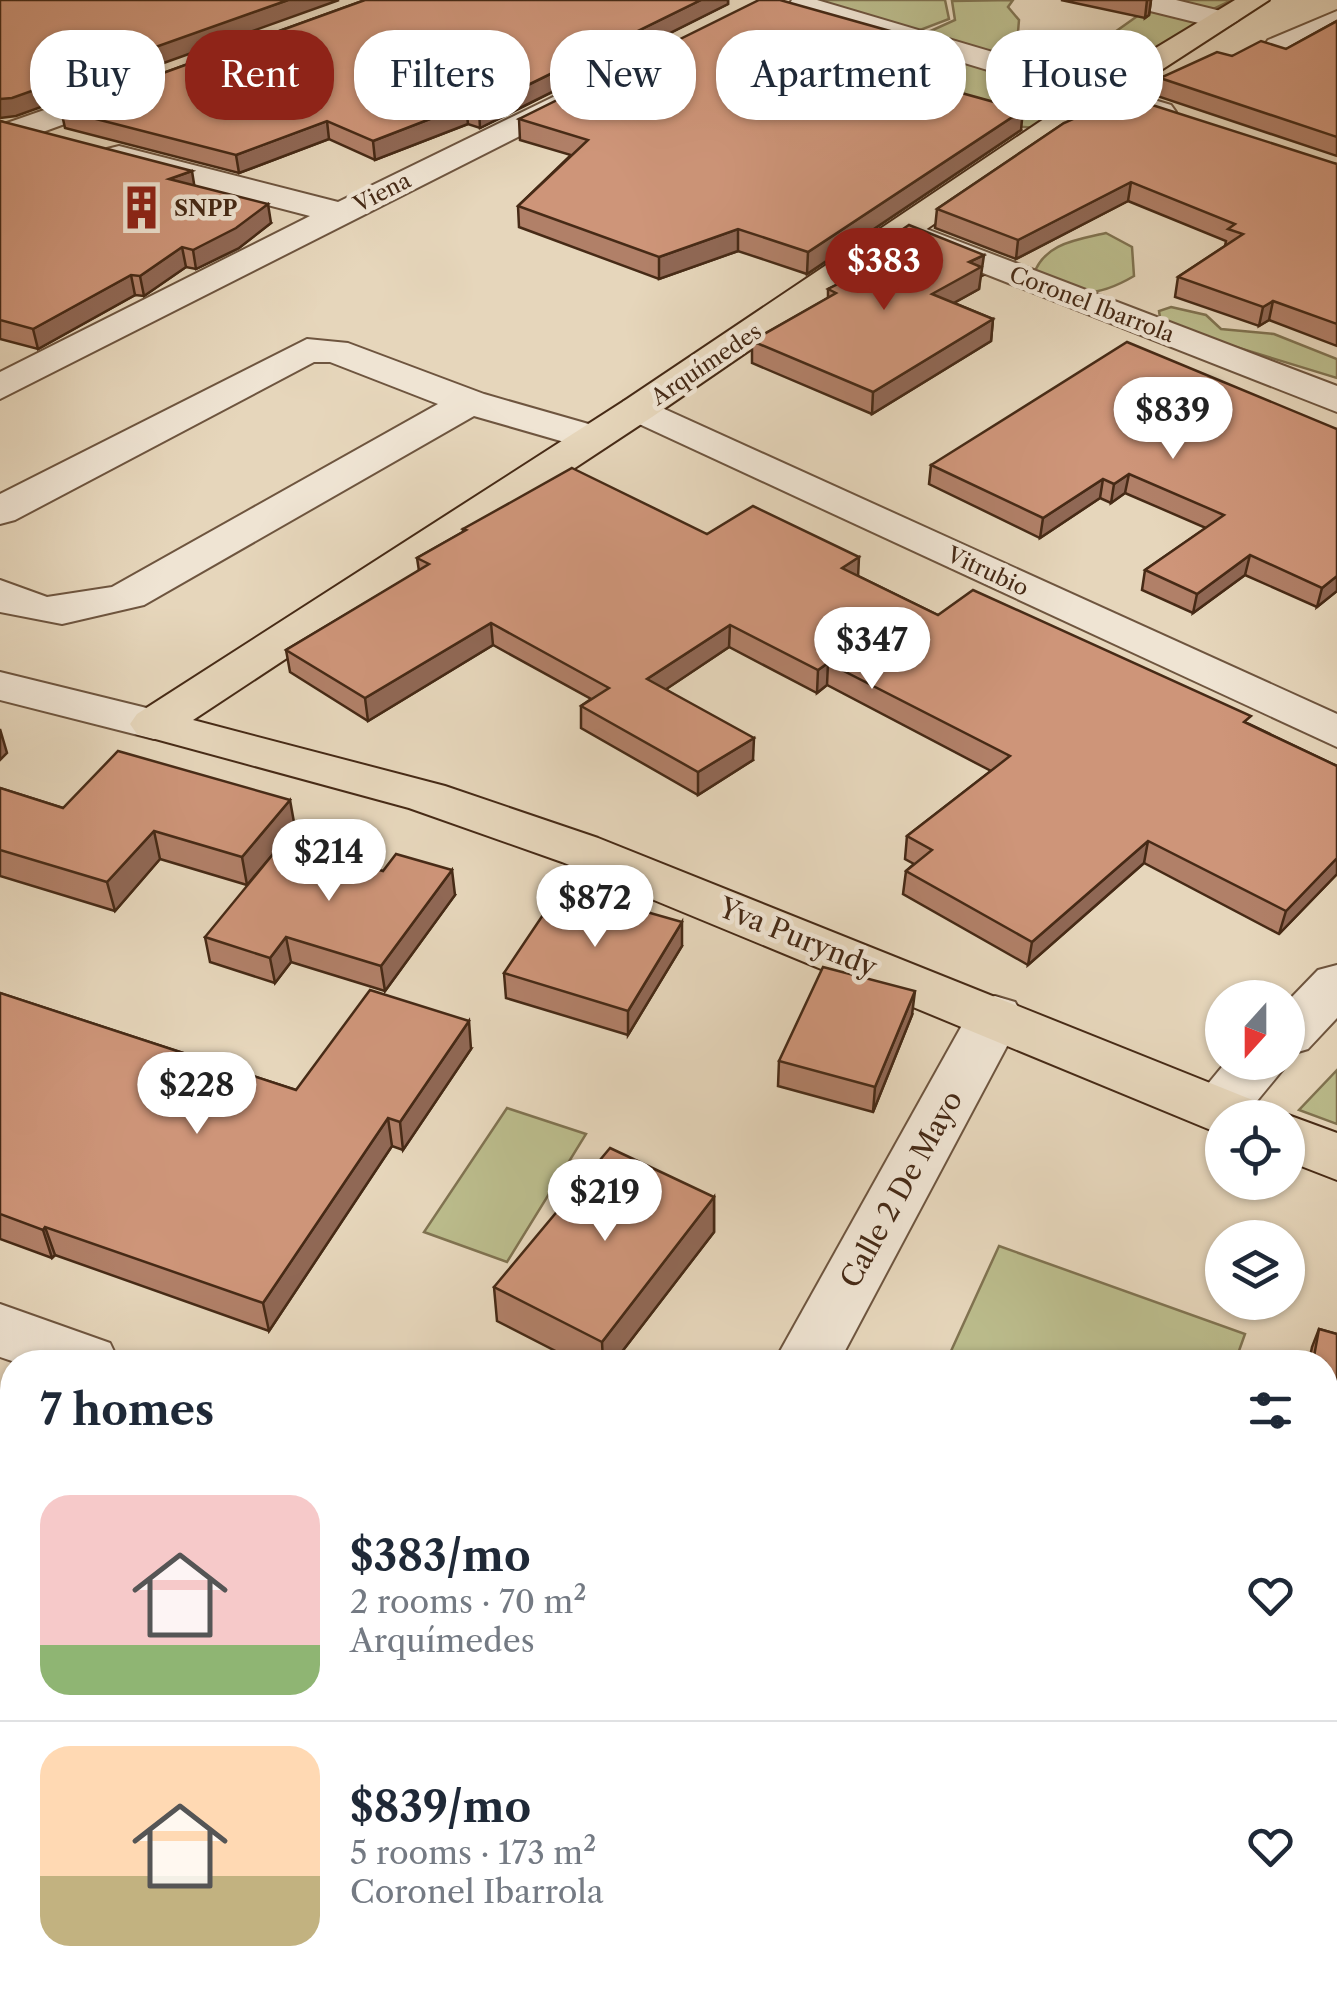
<!DOCTYPE html>
<html lang="en">
<head>
<meta charset="utf-8">
<style>
  :root { --surface:#fff; --page:#f2f2f3; --text:#1f2937; --muted:#747a83; --line:#e0e1e3; --accent:#8f2418 }
  body { margin:0; font-family:"Libre Caslon Text",serif; background:var(--page); color:var(--text); height:100vh; display:flex; flex-direction:column; font-size:38px; white-space:nowrap }
  * { box-sizing:border-box; margin:0 }
  p { font-size:32px; color:var(--muted) }
  .icon { flex:none; width:55px; height:55px; fill:none; stroke:currentColor; stroke-width:2; stroke-linecap:round; stroke-linejoin:round }
  .map { position:relative; flex:1; overflow:hidden }
  .details { position:absolute; left:0px; top:1350px; width:1338px; height:642px; display:flex; flex-direction:column; background:var(--surface); border-radius:40px 40px 0 0; box-shadow:0 2px 8px #0004 }
  .details>* { flex:none }
  .guide { position:absolute; left:30px; top:30px; width:1278px; height:90px; display:flex; gap:20px }
  .needle { width:65px; rotate:201deg }
  .buttons { position:absolute; left:1205px; top:980px; display:grid; gap:20px }
  .buttons a { display:grid; place-items:center; width:100px; height:100px; border-radius:50%; background:var(--surface); box-shadow:0 2px 8px #0004; font-size:50px }
  .price { position:absolute; translate:-50% -85px; padding:0 22px; border-radius:35px; background:#fff; color:#222; font-size:32px; line-height:65px; filter:drop-shadow(0 2px 5px #0008) }
  .price::after { content:''; position:absolute; left:50%; top:60px; width:30px; height:22px; margin-left:-15px; background:inherit; clip-path:polygon(0 0,100% 0,50% 100%) }
  .price.on { background:var(--accent); color:#fff }
  ul { padding:0; list-style:none }
  li { display:flex; align-items:center; gap:30px; height:250px; padding:0 40px }
  li+li { border-top:2px solid var(--line) }
  li span { display:grid; place-items:center; flex:none; width:280px; height:200px; border-radius:30px; color:#555 }
  li>.icon { margin-inline-start:auto }
  span .icon { width:120px; height:120px; fill:#fffc; stroke-width:1 }
  li b { font-size:42px }
  h2 { display:flex; justify-content:space-between; align-items:center; height:120px; padding:0 40px; font-size:42px }
  .chip { padding:0 35px; border-radius:40px; background:var(--surface); box-shadow:0 2px 8px #0004; font-size:35px; line-height:90px }
  .chip.on { background:var(--accent); color:#fff }
  .map>svg:first-child { display:block }
  .green { fill:#bbbc8c; stroke:#807351; stroke-width:2.5 }
  .lines { fill:none; stroke-linecap:round; stroke-linejoin:round }
  .minor-casing { stroke:#6e553f; stroke-width:4 }
  .major-casing { stroke:#462a16; stroke-width:4 }
  .minor { fill:#efe4d3; fill-rule:evenodd }
  .major { fill:#e6d6bb; fill-rule:evenodd }
  .wall { fill:#b18068; stroke:#462a16; stroke-width:2.5 }
  .shaded-wall { fill:#906855; stroke:#462a16; stroke-width:2.5 }
  .building { fill:#ce9579; stroke:#462a16; stroke-width:2.5 }
  .labels { text-anchor:middle; stroke-width:9; stroke-linejoin:round; paint-order:stroke }
  .far-street-label { font-size:22px; fill:#462a16; stroke:#efe4d3 }
  .far-poi-label { font-size:22px; font-weight:bold; fill:#462a16; stroke:#efe4d3; text-anchor:start }
  .street-label { font-size:28px; fill:#462a16; stroke:#efe4d3 }
</style>
</head>
<body>
<div class="map">
<svg width="1337" height="1991" viewBox="0 0 1337 1991">
  <rect width="100%" height="100%" fill="#e6d6bb"/>
  <filter id="stains"><feTurbulence type="fractalNoise" baseFrequency=".002" numOctaves="4"/><feColorMatrix values="0 0 0 0 .2 0 0 0 0 .09 0 0 0 0 .02 0 0 0 .5 -.17"/></filter>
  <radialGradient id="worn" r=".72"><stop offset=".6" stop-color="#630" stop-opacity="0"/><stop offset="1" stop-color="#630" stop-opacity=".3"/></radialGradient>
  <g class="green">
    <polygon points="815,0 945,0 949,19 915,32"/>
    <polygon points="1013,0 1008,7 1019,20 1018,32 1105,39 1160,0 1232,0 1201,15 1193,26 1039,128 948,122 911,65 926,33 955,20 952,1"/>
    <path d="M1106 233 1132 247 1134 276C1095 299 1074 297 1033 276 1044 243 1076 240 1106 233Z"/>
    <polygon points="1171,307 1206,315 1221,329 1274,334 1337,359 1337,378 1161,324 1159,311"/>
    <polygon points="1337,1070 1337,1124 1299,1110"/>
    <polygon points="507,1108 586,1134 507,1262 424,1232"/>
    <polygon points="999,1246 1245,1334 1235,1362 946,1362"/>
    <polygon points="765,1980 842,1980 864,1991 760,1991"/>
  </g>
  <g class="lines">
    <defs>
      <g id="minor">
        <polygon points="792,0 817,0 1171,105 1176,112 1160,122 1149,119 793,11 789,5"/>
        <polygon points="1126,0 1176,0 1233,14 1238,20 1223,29 1130,6"/>
        <polygon points="1337,11 1337,31 1279,55 1264,46 1268,40"/>
        <polygon points="133,79 149,88 144,95 29,137 18,140 2,130 7,123"/>
        <polygon points="584,82 600,91 595,98 0,399 0,372 310,216 107,163 103,156 107,149 119,146 338,202"/>
        <polygon points="916,225 1337,386 1337,412 904,242 899,235 904,228"/>
        <polygon points="307,339 348,343 484,394 606,429 612,438 606,447 592,450 474,416 144,605 62,624 0,612 0,580 47,597 112,587 438,404 330,362 314,362 15,520 0,524 0,494"/>
        <polygon points="638,397 1337,714 1337,747 624,417 618,409 624,401"/>
        <polygon points="0,672 171,714 178,724 171,734 154,739 0,700"/>
        <polygon points="1337,965 1337,1018 1308,1049 1288,1055 1288,1001 1318,970"/>
        <polygon points="995,996 1015,1002 1023,1016 839,1362 774,1362 975,1002"/>
        <polygon points="1288,1059 1289,1062 1243,1118 1222,1118 1222,1128 1197,1123 1188,1108 1226,1062 1288,1062"/>
        <polygon points="0,1304 110,1343 119,1362 15,1362 0,1357"/>
        <polygon points="427,1980 509,1980 505,1991 422,1991"/>
      </g>
      <g id="major">
        <polygon points="1235,0 1269,0 1115,100 652,417 193,720 445,786 598,838 1260,1103 1268,1118 1222,1118 1222,1135 1218,1133 562,862 409,808 137,734 130,724 137,714 624,401 1093,86"/>
        <polygon points="1288,1115 1337,1133 1337,1180 1288,1161 1288,1118 1279,1118"/>
      </g>
    </defs>
    <use href="#minor" class="minor-casing"/>
    <use href="#major" class="major-casing"/>
    <use href="#minor" class="minor"/>
    <use href="#major" class="major"/>
  </g>
  <g class="wall">
    <polygon points="365,0 728,0 728,4 480,128 468,124 375,160 329,139 239,173 65,128 61,110"/>
    <polygon points="1061,0 1151,0 1149,15 1145,18"/>
    <polygon points="1337,21 1337,156 1157,96 1160,78 1232,56 1286,49"/>
    <polygon points="920,59 917,61 960,93 1021,130 807,274 738,251 659,279 519,227 518,206 571,155 520,140 519,119"/>
    <polygon points="0,121 195,186 271,223 239,248 196,269 186,267 144,296 135,295 38,349 0,339"/>
    <polygon points="1064,123 1337,164 1337,346 1269,320 1259,326 1175,297 1178,277 1225,246 1226,241 1128,201 1016,259 935,228 937,209"/>
    <polygon points="850,265 982,276 980,277 979,289 954,303 993,319 991,341 872,414 752,363 752,341 828,298 828,289 849,279"/>
    <polygon points="1337,429 1337,591 1317,607 1245,575 1193,613 1142,590 1145,570 1206,528 1125,493 1111,503 1100,498 1040,538 929,484 931,465"/>
    <polygon points="463,529 707,534 858,576 938,615 1249,724 1337,766 1337,874 1279,934 1144,863 1028,965 903,894 906,871 914,864 905,859 907,836 991,771 827,685 817,693 729,647 666,689 753,760 698,795 581,728 581,706 591,699 493,645 368,721 290,672 286,650 419,571 417,558 463,532"/>
    <polygon points="0,788 63,808 295,828 247,885 160,859 115,911 0,876"/>
    <polygon points="383,871 455,895 385,991 291,962 275,983 210,962 205,937"/>
    <polygon points="578,908 682,946 628,1035 506,998 504,973"/>
    <polygon points="0,993 296,1090 471,1049 403,1150 392,1146 269,1331 55,1255 52,1258 0,1239"/>
    <polygon points="912,1015 873,1112 778,1086 779,1061"/>
    <polygon points="714,1197 714,1232 614,1362 577,1362 497,1321 494,1287"/>
    <polygon points="1319,1329 1337,1334 1337,1646 1325,1642 1325,1362 1309,1362 1312,1347"/>
    <polygon points="12,1649 12,1683 2,1662"/>
    <polygon points="572,1980 645,1980 640,1991 585,1991 573,1985"/>
  </g>
  <g class="shaded-wall">
    <polygon points="288,0 339,0 16,116 0,118 0,99"/>
    <polygon points="701,0 728,0 728,4 480,128 479,109"/>
    <polygon points="1147,0 1151,0 1149,15 1145,18"/>
    <polygon points="922,40 920,59 893,75 895,55"/>
    <polygon points="466,105 468,124 375,160 373,141"/>
    <polygon points="1023,110 1021,130 807,274 808,252"/>
    <polygon points="327,121 329,139 239,173 236,155"/>
    <polygon points="192,171 195,190 169,179"/>
    <polygon points="1131,182 1128,201 1016,259 1018,240"/>
    <polygon points="268,204 271,223 239,248 196,269 193,250"/>
    <polygon points="738,229 738,251 659,279 659,257"/>
    <polygon points="182,247 186,267 144,296 140,276"/>
    <polygon points="984,255 979,289 930,316 932,294 969,262"/>
    <polygon points="131,275 135,295 38,349 33,329"/>
    <polygon points="1273,301 1269,320 1259,326 1263,307"/>
    <polygon points="993,319 991,341 872,414 873,392"/>
    <polygon points="1129,474 1125,493 1111,503 1114,484"/>
    <polygon points="1103,479 1100,498 1040,538 1043,518"/>
    <polygon points="1250,555 1245,575 1193,613 1197,594"/>
    <polygon points="859,557 858,578 842,568"/>
    <polygon points="1337,576 1337,591 1317,607 1322,588"/>
    <polygon points="491,623 493,645 368,721 365,698"/>
    <polygon points="730,625 729,647 647,702 647,679"/>
    <polygon points="828,663 827,685 817,693 818,670"/>
    <polygon points="0,729 7,753 0,760"/>
    <polygon points="754,738 753,760 698,795 698,772"/>
    <polygon points="290,800 295,828 247,885 242,857"/>
    <polygon points="154,831 160,859 115,911 107,882"/>
    <polygon points="1148,841 1144,863 1028,965 1032,942"/>
    <polygon points="1337,858 1337,874 1279,934 1286,911"/>
    <polygon points="452,870 455,895 385,991 381,966"/>
    <polygon points="682,922 682,946 628,1035 628,1011"/>
    <polygon points="286,937 291,962 275,983 270,958"/>
    <polygon points="915,991 912,1015 873,1112 875,1087"/>
    <polygon points="469,1021 471,1049 403,1150 400,1122"/>
    <polygon points="388,1118 392,1146 269,1331 263,1303"/>
    <polygon points="714,1197 714,1232 614,1362 603,1362 602,1342"/>
    <polygon points="45,1227 55,1255 52,1258 43,1230"/>
    <polygon points="236,1980 242,1980 246,1991 230,1991"/>
    <polygon points="640,1980 645,1980 640,1991 635,1991"/>
  </g>
  <g class="building">
    <polygon points="0,0 288,0 12,98 0,99"/>
    <polygon points="365,0 701,0 479,109 466,105 373,141 327,121 236,155 61,110"/>
    <polygon points="759,0 780,0 922,40 895,55 962,73 958,92 1023,110 808,252 738,229 659,257 518,206 588,140 519,119"/>
    <polygon points="1337,21 1337,137 1160,78 1217,52 1232,56 1261,41 1286,49"/>
    <polygon points="1124,96 1337,164 1337,324 1273,301 1263,307 1178,277 1243,234 1228,229 1235,224 1131,182 1018,240 937,209 1064,123"/>
    <polygon points="0,121 192,171 169,179 268,204 236,228 193,250 182,247 140,276 131,275 33,329 0,320"/>
    <polygon points="909,225 984,255 969,262 981,267 932,294 993,319 873,392 752,341 836,293 828,289 866,270 850,265"/>
    <polygon points="1127,342 1337,429 1337,576 1322,588 1250,555 1197,594 1145,570 1224,515 1129,474 1114,484 1103,479 1043,518 931,465"/>
    <polygon points="572,468 707,534 753,506 859,557 842,568 938,615 973,590 1251,716 1244,722 1337,766 1337,858 1286,911 1148,841 1032,942 906,871 932,850 907,836 1010,756 828,663 818,670 730,625 647,679 754,738 698,772 581,706 609,688 491,623 365,698 286,650 429,564 417,558 466,530 463,529"/>
    <polygon points="118,751 290,800 242,857 154,831 107,882 0,850 0,788 63,808"/>
    <polygon points="283,842 383,871 396,854 452,870 381,966 286,937 270,958 205,937"/>
    <polygon points="587,895 682,922 628,1011 504,973 553,900 578,908"/>
    <polygon points="823,967 915,991 875,1087 779,1061"/>
    <polygon points="370,990 469,1021 400,1122 388,1118 263,1303 45,1227 43,1230 0,1214 0,993 296,1090"/>
    <polygon points="610,1148 714,1197 602,1342 494,1287"/>
    <polygon points="1319,1329 1337,1334 1337,1626 1325,1622 1325,1362 1313,1362"/>
    <polygon points="12,1649 12,1667 2,1662"/>
    <polygon points="12,1975 12,1980 236,1980 230,1991 3,1991"/>
    <polygon points="582,1980 640,1980 635,1991 605,1991"/>
    <polygon points="920,1980 1260,1980 1258,1991 916,1991"/>
  </g>
  <defs>
    <symbol id="building-bare" viewBox="-9 -9 18 18"><path d="M-4-6H4V6H1V3H-1V6H-4ZM-2.5-4.3h1.7v1.8h-1.7ZM.8-4.3h1.7v1.8H.8ZM-2.5-1h1.7V.8h-1.7ZM.8-1h1.7V.8H.8Z" fill="#8f2418" stroke="#efe4d3" stroke-width="2.5" paint-order="stroke"/></symbol>
  </defs>
  <g fill-rule="evenodd">
    <use href="#building-bare" x="110" y="176" width="63" height="63"/>
  </g>
  <g class="labels">
    <g class="far-street-label">
      <text transform="translate(382 192) rotate(-27)" y="8">Viena</text>
      <text transform="translate(1092 304) rotate(21)" y="8">Coronel Ibarrola</text>
      <text transform="translate(706 364) rotate(-34)" y="8">Arquímedes</text>
      <text transform="translate(988 571) rotate(25)" y="8">Vitrubio</text>
    </g>
    <g class="far-poi-label">
      <text x="174" y="216">SNPP</text>
    </g>
    <g class="street-label">
      <text transform="translate(798 937) rotate(22)" y="10">Yva Puryndy</text>
      <text transform="translate(901 1189) rotate(-61)" y="10">Calle 2 De Mayo</text>
    </g>
  </g>
  <rect width="100%" height="100%" filter="url(#stains)"/>
  <rect width="100%" height="100%" fill="url(#worn)"/>
</svg>
<div class="buttons">
<a><svg class="needle" viewBox="-14 -14 28 28"><path d="M0-13l5 13h-10z" fill="#e53935"/><path d="M0 13l5-13h-10z" fill="#747a83"/></svg></a>
<a><svg class="icon" aria-label="locate" viewBox="0 0 24 24"><circle cx="12" cy="12" r="6"/><path d="M12 2v4M12 18v4M2 12h4M18 12h4"/></svg></a>
<a><svg class="icon" aria-label="layers" viewBox="0 0 24 24"><path d="M12 4l9 5-9 5-9-5zM3 14l9 5 9-5"/></svg></a>
</div>
<b class="price on" style="left:884px;top:313px">$383</b>
<b class="price" style="left:1173px;top:462px">$839</b>
<b class="price" style="left:872px;top:692px">$347</b>
<b class="price" style="left:329px;top:904px">$214</b>
<b class="price" style="left:595px;top:950px">$872</b>
<b class="price" style="left:197px;top:1137px">$228</b>
<b class="price" style="left:605px;top:1244px">$219</b>
<div class="guide">
<a class="chip">Buy</a>
<a class="chip on">Rent</a>
<a class="chip">Filters</a>
<a class="chip">New</a>
<a class="chip">Apartment</a>
<a class="chip">House</a>
</div>
<section class="details">
<h2>7 homes<svg class="icon" aria-label="filters" viewBox="0 0 24 24"><path d="M4 7h16M4 17h16"/><circle cx="9" cy="7" r="2"/><circle cx="15" cy="17" r="2"/></svg></h2>
<ul>
<li><span style="background:linear-gradient(#f6c9c9 75%,#8fb573 0)"><svg class="icon" aria-label="home" viewBox="0 0 24 24"><path d="M3 11l9-7 9 7M6 9v11h12V9"/></svg></span><div><b>$383/mo</b><p>2 rooms · 70 m²</p><p>Arquímedes</p></div><svg class="icon" aria-label="heart" viewBox="0 0 24 24"><path d="M12 20l-8-8c-3-5 5-10 8-4 3-6 11-1 8 4z"/></svg></li>
<li><span style="background:linear-gradient(#ffd9b3 65%,#c2b280 0)"><svg class="icon" aria-label="home" viewBox="0 0 24 24"><path d="M3 11l9-7 9 7M6 9v11h12V9"/></svg></span><div><b>$839/mo</b><p>5 rooms · 173 m²</p><p>Coronel Ibarrola</p></div><svg class="icon" aria-label="heart" viewBox="0 0 24 24"><path d="M12 20l-8-8c-3-5 5-10 8-4 3-6 11-1 8 4z"/></svg></li>
</ul>
</section>
</div>
</body>
</html>
